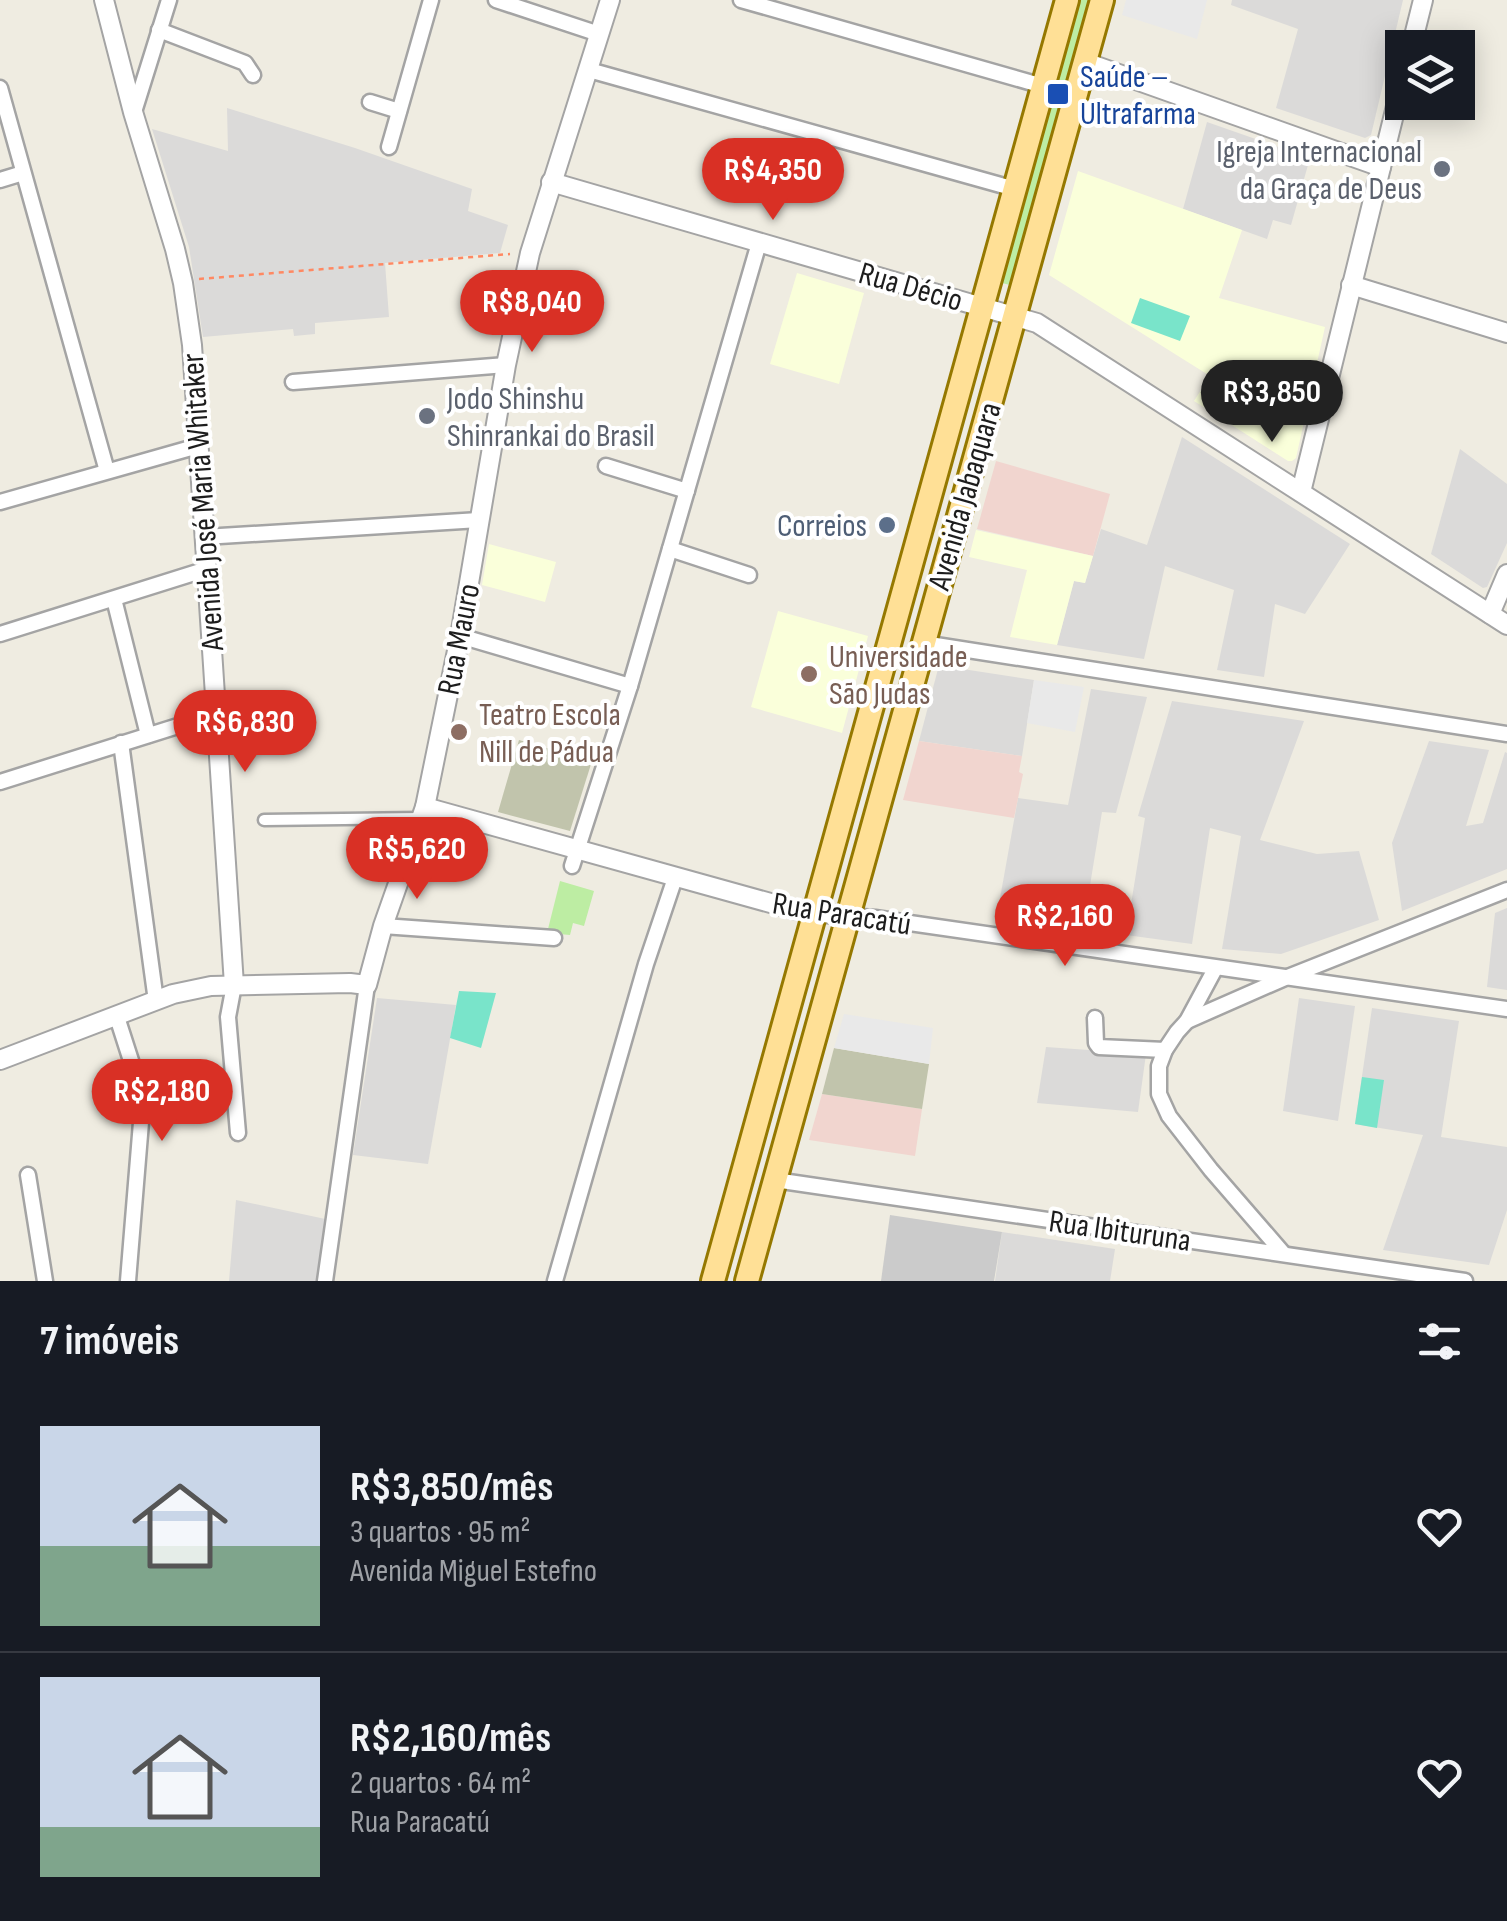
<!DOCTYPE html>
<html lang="pt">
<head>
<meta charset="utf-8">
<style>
  :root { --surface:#171b24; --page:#242831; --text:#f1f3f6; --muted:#9ea1a6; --line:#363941; --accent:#d93025 }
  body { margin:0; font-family:"Sofia Sans Condensed",sans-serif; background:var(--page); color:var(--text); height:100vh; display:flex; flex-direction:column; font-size:38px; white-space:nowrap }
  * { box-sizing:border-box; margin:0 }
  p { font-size:32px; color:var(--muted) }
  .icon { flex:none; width:55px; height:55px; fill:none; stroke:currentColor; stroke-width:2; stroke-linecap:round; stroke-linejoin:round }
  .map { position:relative; height:1281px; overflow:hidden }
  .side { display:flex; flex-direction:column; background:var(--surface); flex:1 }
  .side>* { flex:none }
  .tools { position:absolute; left:1385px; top:30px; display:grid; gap:20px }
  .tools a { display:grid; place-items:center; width:90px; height:90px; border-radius:0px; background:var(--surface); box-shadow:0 5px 25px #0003; font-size:50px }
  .price { position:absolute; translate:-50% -85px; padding:0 22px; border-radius:35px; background:var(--accent); color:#fff; font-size:32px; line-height:65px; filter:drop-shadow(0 2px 5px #0008) }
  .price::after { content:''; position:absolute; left:50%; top:60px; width:30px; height:22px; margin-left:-15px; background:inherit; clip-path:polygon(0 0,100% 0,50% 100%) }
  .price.on { background:#222; color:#fff }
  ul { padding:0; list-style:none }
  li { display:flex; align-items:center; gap:30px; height:250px; padding:0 40px }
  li+li { border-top:2px solid var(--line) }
  li span { display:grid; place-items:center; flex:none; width:280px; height:200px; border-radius:0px; color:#555 }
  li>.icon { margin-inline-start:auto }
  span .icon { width:120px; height:120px; fill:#fffc; stroke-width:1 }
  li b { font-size:42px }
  h2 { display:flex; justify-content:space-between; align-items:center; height:120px; padding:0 40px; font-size:42px }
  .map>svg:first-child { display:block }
  .residential { fill:#dbdad9 }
  .commercial { fill:#f1d5cf }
  .education { fill:#faffda }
  .religious { fill:#cbcbcb }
  .construction { fill:#c1c4ac }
  .grass { fill:#bdeda3 }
  .pitch { fill:#79e4ca }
  .parking { fill:#e9e9e9 }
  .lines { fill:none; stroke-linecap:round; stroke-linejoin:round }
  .pedestrian-casing { stroke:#a4a4a4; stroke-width:15 }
  .minor-casing { stroke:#a4a4a4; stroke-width:19 }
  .tertiary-casing { stroke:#a4a4a4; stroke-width:22 }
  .primary-casing { stroke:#957800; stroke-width:28 }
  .path { stroke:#ff8862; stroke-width:2.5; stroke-dasharray:5 5; stroke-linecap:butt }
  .pedestrian { stroke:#fff; stroke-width:10 }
  .minor { stroke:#fff; stroke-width:14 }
  .tertiary { stroke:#fff; stroke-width:18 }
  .primary { stroke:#ffe096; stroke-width:22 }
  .transit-dot { fill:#1a4fb4; stroke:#fff; stroke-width:4 }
  .worship-dot { fill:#6b7280; stroke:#fff; stroke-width:4 }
  .service-dot { fill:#5c6f8a; stroke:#fff; stroke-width:4 }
  .education-dot { fill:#8d6e63; stroke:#fff; stroke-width:4 }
  .labels { text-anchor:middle; stroke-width:8; stroke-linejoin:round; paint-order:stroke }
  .transit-label { font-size:32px; fill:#164399; stroke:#fff; text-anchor:start }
  .worship-label { font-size:32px; fill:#5b616d; stroke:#fff; text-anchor:end }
  .street-label { font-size:32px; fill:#1d1d1d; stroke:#fff }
  .service-label { font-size:32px; fill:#4e5e75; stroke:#fff; text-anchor:end }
  .education-label { font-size:32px; fill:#785e54; stroke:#fff; text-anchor:start }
</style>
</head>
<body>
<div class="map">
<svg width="1507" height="1281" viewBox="0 0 1507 1281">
  <rect width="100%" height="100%" fill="#efece1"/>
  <g class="residential">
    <polygon points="1232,0 1403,0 1371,135 1365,138 1276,108 1298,29 1231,5"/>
    <polygon points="227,108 355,148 472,189 468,211 508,225 500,253 385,263 389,317 315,323 315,334 294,336 293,329 203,337 189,247 152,129 228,151"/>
    <polygon points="1207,122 1310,158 1291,225 1273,220 1267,239 1183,209"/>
    <polygon points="1182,437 1350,544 1305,614 1275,604 1264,677 1217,670 1234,590 1165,566 1144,659 1057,645 1074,581 1085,583 1101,529 1147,545"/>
    <polygon points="1460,449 1507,484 1507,543 1487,587 1483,588 1431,554"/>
    <polygon points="943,666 1034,680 1022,756 919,741 938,669"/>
    <polygon points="1091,689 1147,697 1116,813 1102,812 1083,928 997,915 1018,798 1068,805"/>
    <polygon points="1172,701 1304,721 1260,840 1317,854 1359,851 1379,920 1281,954 1222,949 1241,836 1210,828 1192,944 1126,935 1145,818 1138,816"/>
    <polygon points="1429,741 1489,750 1466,826 1483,823 1505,752 1507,753 1507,869 1402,911 1392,843"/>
    <polygon points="1507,908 1507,990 1487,987 1495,913"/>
    <polygon points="377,998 456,1005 428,1164 353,1155"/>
    <polygon points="1299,998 1355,1006 1338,1121 1283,1111"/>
    <polygon points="1372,1008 1459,1021 1441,1137 1507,1147 1507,1210 1489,1265 1383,1250 1423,1135 1355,1124"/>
    <polygon points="1046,1047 1146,1054 1138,1112 1037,1103"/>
    <polygon points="236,1200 330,1220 321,1281 229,1281"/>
    <polygon points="1002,1232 1115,1249 1110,1281 995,1281"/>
  </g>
  <g class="commercial">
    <polygon points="996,461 1110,494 1093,556 977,529"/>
    <polygon points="919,741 1022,756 1019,772 1023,774 1014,818 903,800"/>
    <polygon points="822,1094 922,1109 915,1156 809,1140"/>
  </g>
  <g class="education">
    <polygon points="1078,171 1242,230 1219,298 1325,327 1296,458 1292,461 1288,461 1194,401 1210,376 1049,275"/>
    <polygon points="797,273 864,293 839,384 770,364"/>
    <polygon points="976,530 1093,556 1085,583 1074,581 1057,645 1010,637 1027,570 969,557"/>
    <polygon points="489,544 556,562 545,602 482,585"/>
    <polygon points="778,611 868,636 842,733 751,707"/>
  </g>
  <polygon class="religious" points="890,1215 1002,1232 994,1281 881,1281"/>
  <g class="construction">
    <polygon points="519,740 592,761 570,831 498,812"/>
    <polygon points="834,1048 929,1064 922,1109 822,1094"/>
  </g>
  <g class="grass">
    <polygon points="1080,0 1089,0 1010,285 1002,283"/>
    <polygon points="560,881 594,891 584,926 573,923 570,935 547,933"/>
  </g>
  <g class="pitch">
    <polygon points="1140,298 1190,316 1180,341 1131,323"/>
    <polygon points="459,991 496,993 481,1048 450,1038"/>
    <polygon points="1362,1077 1384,1080 1377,1128 1355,1124"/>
  </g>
  <g class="parking">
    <polygon points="1126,0 1207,0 1197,39 1122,15"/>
    <polygon points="1034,680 1084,687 1075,732 1027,723"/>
    <polygon points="844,1014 933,1028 929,1064 834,1048"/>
  </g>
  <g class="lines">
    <defs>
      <polyline id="pedestrian" points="264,820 422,818"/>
      <g id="minor">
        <polyline points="496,0 599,34"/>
        <polyline points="741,0 1043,86"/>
        <polyline points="159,30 245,63 253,75"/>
        <polyline points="589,70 1015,189"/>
        <polyline points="0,88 107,471"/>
        <polyline points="370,102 399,111"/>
        <polyline points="134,112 169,0"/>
        <polyline points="389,147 431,0"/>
        <polyline points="0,180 23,173"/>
        <polyline points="293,382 506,365"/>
        <polyline points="606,466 687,491"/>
        <polyline points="0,502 198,446"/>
        <polyline points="204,537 479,520"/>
        <polyline points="670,549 749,575"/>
        <polyline points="114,599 148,735"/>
        <polyline points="0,634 207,569"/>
        <polyline points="460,636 630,686"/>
        <polyline points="923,643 1507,734"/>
        <polyline points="121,743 156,1001"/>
        <polyline points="0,782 216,714"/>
        <polyline points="572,866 630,686 759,243"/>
        <polyline points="848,916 875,918 1507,1009"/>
        <polyline points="383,926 554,938"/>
        <polyline points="1215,969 1187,1021 1177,1032 1165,1050 1159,1066 1159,1094 1169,1116 1211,1170 1283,1253"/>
        <polyline points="234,985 228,1017 238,1133"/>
        <polyline points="117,1017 143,1098 128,1281"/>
        <polyline points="1095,1018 1096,1043 1099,1047 1165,1050"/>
        <polyline points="1187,1021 1285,978 1507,890"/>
        <polyline points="28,1175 45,1281"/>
        <polyline points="775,1180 1465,1281"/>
        <polyline points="325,1281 367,985"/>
        <polyline points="555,1281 646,964 675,878"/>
      </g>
      <g id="tertiary">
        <polyline points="104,0 133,112 175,249 183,283 192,345 234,985"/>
        <polyline points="1411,48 1423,0"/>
        <polyline points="1085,62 1381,167"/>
        <polyline points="551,182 1037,323 1507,625"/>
        <polyline points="1351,285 1507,333"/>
        <polyline points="1301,492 1402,82"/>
        <polyline points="1490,614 1507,574"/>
        <polyline points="425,807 792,909 848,916"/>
        <polyline points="0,1060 173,994 211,986 350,983 367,985 383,926 425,807 460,636 506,365 530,253 610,0"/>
      </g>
      <g id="primary">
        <polyline points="713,1281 1067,0"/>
        <polyline points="747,1281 1102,0"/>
      </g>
    </defs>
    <use href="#pedestrian" class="pedestrian-casing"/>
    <use href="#minor" class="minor-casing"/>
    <use href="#tertiary" class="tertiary-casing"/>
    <use href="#primary" class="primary-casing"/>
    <polyline class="path" points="199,279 510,254"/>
    <use href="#pedestrian" class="pedestrian"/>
    <use href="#minor" class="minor"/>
    <use href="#tertiary" class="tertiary"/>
    <use href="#primary" class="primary"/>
  </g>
  <rect class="transit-dot" x="1046" y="82" width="24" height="24" rx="5"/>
  <g class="worship-dot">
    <circle cx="1442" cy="169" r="10"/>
    <circle cx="427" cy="416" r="10"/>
  </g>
  <circle class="service-dot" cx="887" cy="525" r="10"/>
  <g class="education-dot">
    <circle cx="809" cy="674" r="10"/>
    <circle cx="459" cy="732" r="10"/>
  </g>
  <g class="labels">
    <g class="transit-label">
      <text x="1080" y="87">Saúde –<tspan x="1080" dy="37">Ultrafarma</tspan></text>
    </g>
    <g class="worship-label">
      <text x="1422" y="162">Igreja Internacional<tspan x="1422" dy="37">da Graça de Deus</tspan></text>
      <text x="447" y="409" text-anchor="start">Jodo Shinshu<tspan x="447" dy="37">Shinrankai do Brasil</tspan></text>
    </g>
    <g class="street-label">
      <text transform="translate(911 286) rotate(16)" y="11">Rua Décio</text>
      <text transform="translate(964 496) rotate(-74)" y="11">Avenida Jabaquara</text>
      <text transform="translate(202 502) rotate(-94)" y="11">Avenida José Maria Whitaker</text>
      <text transform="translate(458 639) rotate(-79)" y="11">Rua Mauro</text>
      <text transform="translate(842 913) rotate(9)" y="11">Rua Paracatú</text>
      <text transform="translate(1120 1230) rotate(8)" y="11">Rua Ibituruna</text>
    </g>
    <g class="service-label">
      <text x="867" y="536">Correios</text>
    </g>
    <g class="education-label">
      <text x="829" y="667">Universidade<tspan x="829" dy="37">São Judas</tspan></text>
      <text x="479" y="725">Teatro Escola<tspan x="479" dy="37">Nill de Pádua</tspan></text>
    </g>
  </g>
</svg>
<div class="tools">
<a><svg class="icon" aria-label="layers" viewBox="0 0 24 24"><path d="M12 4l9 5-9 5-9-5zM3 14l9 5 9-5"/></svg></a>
</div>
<b class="price" style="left:773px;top:223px">R$4,350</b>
<b class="price" style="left:532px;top:355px">R$8,040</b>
<b class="price on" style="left:1272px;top:445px">R$3,850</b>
<b class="price" style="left:245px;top:775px">R$6,830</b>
<b class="price" style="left:417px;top:902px">R$5,620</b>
<b class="price" style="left:1065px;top:969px">R$2,160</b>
<b class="price" style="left:162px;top:1144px">R$2,180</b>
</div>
<section class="side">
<h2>7 imóveis<svg class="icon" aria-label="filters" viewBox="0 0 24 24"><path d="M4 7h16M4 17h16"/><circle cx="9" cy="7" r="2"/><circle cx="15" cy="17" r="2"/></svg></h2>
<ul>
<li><span style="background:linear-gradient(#c9d6e8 60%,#7fa58c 0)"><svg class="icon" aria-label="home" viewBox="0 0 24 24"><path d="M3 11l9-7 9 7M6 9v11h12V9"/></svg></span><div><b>R$3,850/mês</b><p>3 quartos · 95 m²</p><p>Avenida Miguel Estefno</p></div><svg class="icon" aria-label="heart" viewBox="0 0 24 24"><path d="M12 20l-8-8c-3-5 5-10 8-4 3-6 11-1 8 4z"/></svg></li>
<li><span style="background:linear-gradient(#c9d6e8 75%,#7fa58c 0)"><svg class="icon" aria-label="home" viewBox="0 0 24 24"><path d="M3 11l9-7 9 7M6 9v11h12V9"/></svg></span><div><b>R$2,160/mês</b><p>2 quartos · 64 m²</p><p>Rua Paracatú</p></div><svg class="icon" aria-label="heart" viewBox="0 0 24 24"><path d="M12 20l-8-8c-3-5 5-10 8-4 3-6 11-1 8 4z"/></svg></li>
</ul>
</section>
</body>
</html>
